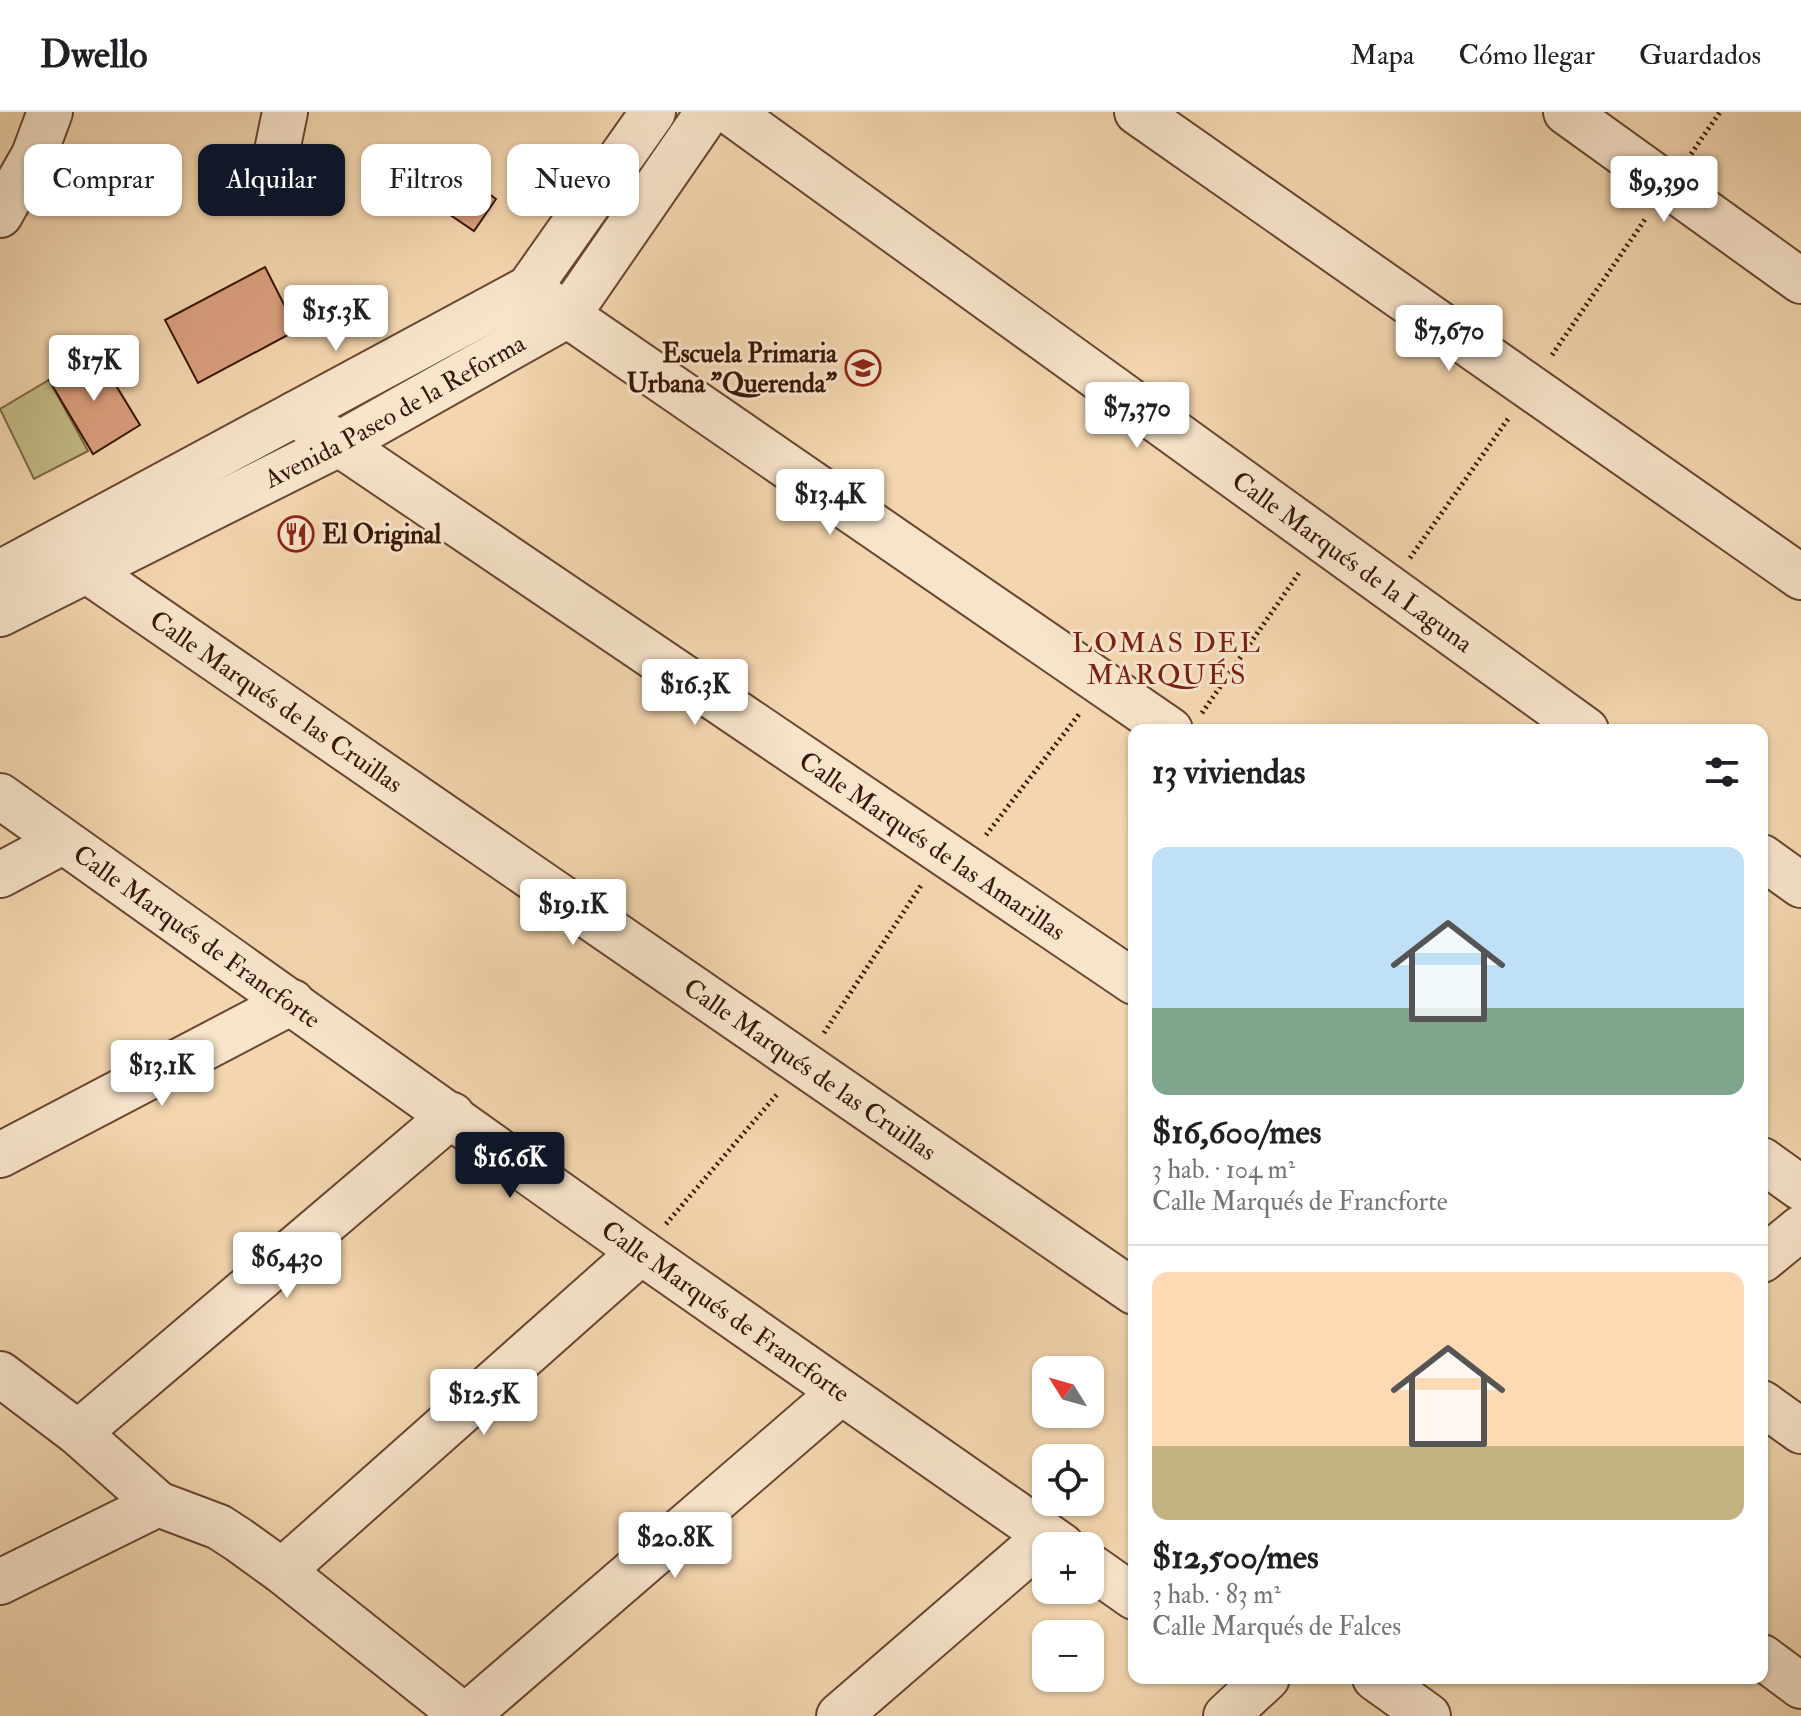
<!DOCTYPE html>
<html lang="es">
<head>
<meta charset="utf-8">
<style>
  :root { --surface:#fff; --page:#f6f6f6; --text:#202124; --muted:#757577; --line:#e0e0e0; --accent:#111827 }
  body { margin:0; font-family:"IM FELL Double Pica",serif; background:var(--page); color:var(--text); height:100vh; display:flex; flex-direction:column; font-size:30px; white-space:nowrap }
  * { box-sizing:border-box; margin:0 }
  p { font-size:26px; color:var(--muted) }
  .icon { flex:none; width:44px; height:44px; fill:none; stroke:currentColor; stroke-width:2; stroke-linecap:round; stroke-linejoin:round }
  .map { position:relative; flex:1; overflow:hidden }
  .details { position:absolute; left:1128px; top:612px; width:640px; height:960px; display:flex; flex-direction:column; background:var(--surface); border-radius:16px; box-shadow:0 2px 6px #0004 }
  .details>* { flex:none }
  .hud { position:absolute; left:24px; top:32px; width:760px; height:72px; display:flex; gap:16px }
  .needle { width:52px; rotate:307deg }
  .controls { position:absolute; left:1032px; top:1244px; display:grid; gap:16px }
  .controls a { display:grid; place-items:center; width:72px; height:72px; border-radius:16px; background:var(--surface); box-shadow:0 2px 6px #0004; font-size:40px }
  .price { position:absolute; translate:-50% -68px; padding:0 18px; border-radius:8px; background:#fff; color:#222; font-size:26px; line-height:52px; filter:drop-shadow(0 2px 4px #0008) }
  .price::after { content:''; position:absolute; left:50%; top:48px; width:24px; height:18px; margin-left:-12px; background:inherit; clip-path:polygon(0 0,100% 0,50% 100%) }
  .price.active { background:var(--accent); color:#fff }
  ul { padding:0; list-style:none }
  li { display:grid; align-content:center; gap:16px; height:424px; padding:0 24px }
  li+li { border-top:2px solid var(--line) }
  li span { display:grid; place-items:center; height:248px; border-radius:16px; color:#555 }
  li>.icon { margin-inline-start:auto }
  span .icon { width:144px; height:144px; fill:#fffc; stroke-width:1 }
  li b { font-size:34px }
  h2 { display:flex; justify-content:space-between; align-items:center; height:96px; padding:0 24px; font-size:34px }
  .pill { padding:0 28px; border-radius:16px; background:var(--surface); box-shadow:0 2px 6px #0004; font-size:28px; line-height:72px }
  .pill.active { background:var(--accent); color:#fff }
  header { display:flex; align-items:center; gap:48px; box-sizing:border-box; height:112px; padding:0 40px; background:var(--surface); border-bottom:2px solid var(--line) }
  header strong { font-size:38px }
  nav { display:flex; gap:44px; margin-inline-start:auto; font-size:28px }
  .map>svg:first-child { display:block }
  .green { fill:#c3bc86; stroke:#7e6946; stroke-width:2 }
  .building { fill:#dba07f; stroke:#391607; stroke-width:2 }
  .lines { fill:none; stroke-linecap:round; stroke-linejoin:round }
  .minor-casing { stroke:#684631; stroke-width:48 }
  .path { stroke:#391607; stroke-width:5; stroke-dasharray:2 4; stroke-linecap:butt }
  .minor { stroke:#f7e4cb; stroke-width:44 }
  .labels { text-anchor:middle; stroke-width:6; stroke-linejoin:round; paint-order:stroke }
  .poi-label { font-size:26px; font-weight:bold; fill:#391607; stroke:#f7e4cb; text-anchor:end }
  .street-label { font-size:26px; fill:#391607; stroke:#f7e4cb }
  .neighbourhood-label { font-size:28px; letter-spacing:2px; fill:#7a1f14; stroke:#f7e4cb }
</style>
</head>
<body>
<header>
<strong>Dwello</strong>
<nav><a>Mapa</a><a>Cómo llegar</a><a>Guardados</a></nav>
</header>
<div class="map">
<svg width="1801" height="1604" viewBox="0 0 1801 1604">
  <rect width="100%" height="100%" fill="#f3d6af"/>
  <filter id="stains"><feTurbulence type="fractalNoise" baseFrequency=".0025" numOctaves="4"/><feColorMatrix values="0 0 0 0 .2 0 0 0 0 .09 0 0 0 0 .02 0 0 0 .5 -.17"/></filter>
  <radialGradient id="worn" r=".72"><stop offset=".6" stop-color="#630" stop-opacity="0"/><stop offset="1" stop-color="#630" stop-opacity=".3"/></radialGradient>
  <polygon class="green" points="49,268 88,339 34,367 0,297"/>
  <g class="building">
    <polygon points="463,63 496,87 474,119 440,96"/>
    <polygon points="265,155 297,218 198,271 165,208"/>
    <polygon points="95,239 140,313 93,342 49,268"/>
  </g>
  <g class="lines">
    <defs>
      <g id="minor">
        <path id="s1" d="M730 0 1586 618"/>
        <polyline points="1137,0 1801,465"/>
        <polyline points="1566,0 1801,169"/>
        <polyline points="270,73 285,0"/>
        <polyline points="0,103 34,43 50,0"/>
        <polyline points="544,187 1170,618"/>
        <path id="s2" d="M295 302 1134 870"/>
        <path id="s3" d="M51 434 1134 1180"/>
        <polyline points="0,461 529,176 653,0"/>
        <path id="s4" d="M0 502 339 332 568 203 708 0"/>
        <path id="s5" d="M0 684 641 1140 1062 1434"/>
        <polyline points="1762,745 1801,773"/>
        <polyline points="0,763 62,730"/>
        <polyline points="0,1043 292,890"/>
        <polyline points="1762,1048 1801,1076"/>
        <polyline points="1762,1148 1801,1116"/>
        <polyline points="0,1262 78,1321 158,1392 219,1415 239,1428 282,1459 464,1604"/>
        <polyline points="1762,1291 1801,1319"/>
        <polyline points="78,1321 452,1003"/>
        <polyline points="1090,1454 1134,1485"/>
        <polyline points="282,1459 641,1140"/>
        <polyline points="0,1470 158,1392"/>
        <polyline points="1762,1545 1801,1574"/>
        <polyline points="1375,1566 1428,1604"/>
        <polyline points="466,1604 840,1281"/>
        <polyline points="839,1604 1047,1424"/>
        <polyline points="1226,1604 1267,1566"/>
      </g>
    </defs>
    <use href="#minor" class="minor-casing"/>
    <g class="path">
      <polyline points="1691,42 1720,0"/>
      <polyline points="1552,243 1646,106"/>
      <polyline points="1410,446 1508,307"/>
      <polyline points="1202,601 1301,458"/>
      <polyline points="986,723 1080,601"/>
      <polyline points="824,921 922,772"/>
      <polyline points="666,1112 779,980"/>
    </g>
    <use href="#minor" class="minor"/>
  </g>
  <defs>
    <symbol id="school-ring" viewBox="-11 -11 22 22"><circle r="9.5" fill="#f7e4cb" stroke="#8f2418" stroke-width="1.5"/><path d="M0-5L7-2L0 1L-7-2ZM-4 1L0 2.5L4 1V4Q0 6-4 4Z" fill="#8f2418"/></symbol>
    <symbol id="restaurant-ring" viewBox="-11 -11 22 22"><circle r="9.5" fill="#f7e4cb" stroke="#8f2418" stroke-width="1.5"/><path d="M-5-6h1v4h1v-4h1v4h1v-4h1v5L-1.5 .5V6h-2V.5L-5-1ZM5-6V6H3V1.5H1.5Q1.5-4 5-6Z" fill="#8f2418"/></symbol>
  </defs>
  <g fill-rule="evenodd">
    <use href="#school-ring" x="843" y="236" width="40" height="40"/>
    <use href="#restaurant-ring" x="276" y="402" width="40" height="40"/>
  </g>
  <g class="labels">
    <g class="poi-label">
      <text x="837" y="250">Escuela Primaria<tspan x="837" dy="30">Urbana "Querenda"</tspan></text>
      <text x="322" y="431" text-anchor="start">El Original</text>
    </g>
    <g class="street-label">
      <text dy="9" stroke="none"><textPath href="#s4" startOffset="444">Avenida Paseo de la Reforma</textPath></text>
      <text dy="9" stroke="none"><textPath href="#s1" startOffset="768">Calle Marqués de la Laguna</textPath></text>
      <text dy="9" stroke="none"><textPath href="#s3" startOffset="274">Calle Marqués de las Cruillas</textPath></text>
      <text dy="9" stroke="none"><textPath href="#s2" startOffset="770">Calle Marqués de las Amarillas</textPath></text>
      <text dy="9" stroke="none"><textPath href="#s5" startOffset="242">Calle Marqués de Francforte</textPath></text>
      <text dy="9" stroke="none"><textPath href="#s3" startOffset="922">Calle Marqués de las Cruillas</textPath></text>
      <text dy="9" stroke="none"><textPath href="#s5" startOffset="890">Calle Marqués de Francforte</textPath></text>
    </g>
    <g class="neighbourhood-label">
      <text x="1167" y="540">LOMAS DEL<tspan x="1167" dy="32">MARQUÉS</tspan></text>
    </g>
  </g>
  <rect width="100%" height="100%" filter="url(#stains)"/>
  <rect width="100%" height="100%" fill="url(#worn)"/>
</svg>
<div class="controls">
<a><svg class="needle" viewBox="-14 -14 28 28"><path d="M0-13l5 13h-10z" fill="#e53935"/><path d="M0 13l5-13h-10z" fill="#757577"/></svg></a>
<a><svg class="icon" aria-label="locate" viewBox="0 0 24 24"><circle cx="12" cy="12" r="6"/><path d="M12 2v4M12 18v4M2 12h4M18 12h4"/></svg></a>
<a>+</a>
<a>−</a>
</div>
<b class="price" style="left:1664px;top:112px">$9,390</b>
<b class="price" style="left:336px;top:241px">$15.3K</b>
<b class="price" style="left:1449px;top:261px">$7,670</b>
<b class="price" style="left:94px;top:291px">$17K</b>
<b class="price" style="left:1137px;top:338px">$7,370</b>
<b class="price" style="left:830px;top:425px">$13.4K</b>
<b class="price" style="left:695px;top:615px">$16.3K</b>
<b class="price" style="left:573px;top:835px">$19.1K</b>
<b class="price" style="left:162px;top:996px">$13.1K</b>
<b class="price active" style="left:510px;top:1088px">$16.6K</b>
<b class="price" style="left:287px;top:1188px">$6,430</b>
<b class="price" style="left:484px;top:1325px">$12.5K</b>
<b class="price" style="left:675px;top:1468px">$20.8K</b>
<div class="hud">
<a class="pill">Comprar</a>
<a class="pill active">Alquilar</a>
<a class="pill">Filtros</a>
<a class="pill">Nuevo</a>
</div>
<section class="details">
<h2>13 viviendas<svg class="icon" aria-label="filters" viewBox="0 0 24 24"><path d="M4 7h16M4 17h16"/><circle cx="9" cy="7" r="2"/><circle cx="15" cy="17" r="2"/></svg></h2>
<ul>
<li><span style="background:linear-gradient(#bfe0f5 65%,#7fa58c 0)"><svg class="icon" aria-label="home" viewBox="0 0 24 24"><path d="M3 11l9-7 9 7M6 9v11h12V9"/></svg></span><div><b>$16,600/mes</b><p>3 hab. · 104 m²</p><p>Calle Marqués de Francforte</p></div></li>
<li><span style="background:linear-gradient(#ffd9b3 70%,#c2b280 0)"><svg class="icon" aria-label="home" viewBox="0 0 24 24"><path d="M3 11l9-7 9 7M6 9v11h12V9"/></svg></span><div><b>$12,500/mes</b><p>3 hab. · 83 m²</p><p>Calle Marqués de Falces</p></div></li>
</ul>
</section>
</div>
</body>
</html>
